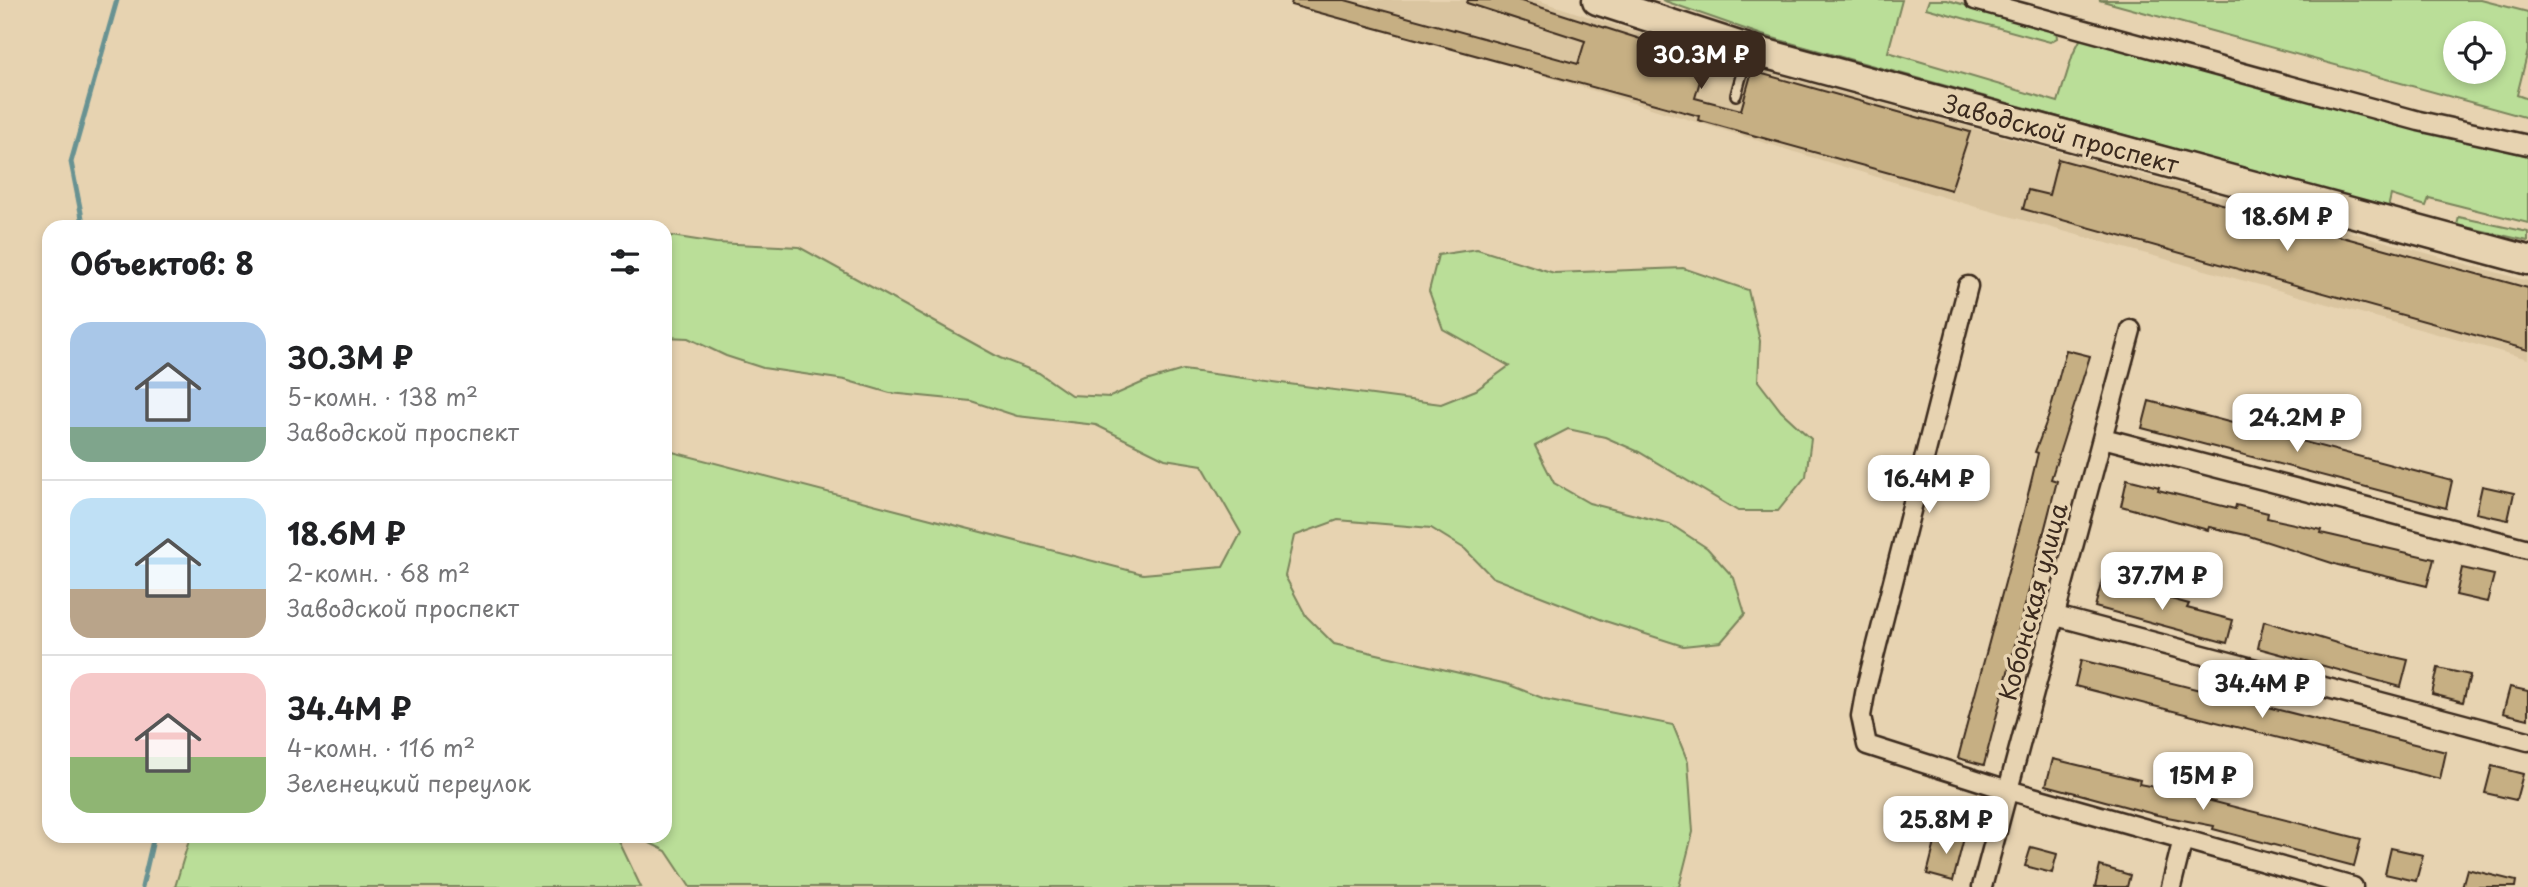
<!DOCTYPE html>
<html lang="ru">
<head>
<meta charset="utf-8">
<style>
  :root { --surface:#fff; --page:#f6f6f6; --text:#202124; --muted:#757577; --line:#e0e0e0; --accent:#3b2a1e }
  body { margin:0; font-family:"Playpen Sans",sans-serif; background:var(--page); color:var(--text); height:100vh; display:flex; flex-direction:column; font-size:26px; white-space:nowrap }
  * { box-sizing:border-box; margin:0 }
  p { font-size:23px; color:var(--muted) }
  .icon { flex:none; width:38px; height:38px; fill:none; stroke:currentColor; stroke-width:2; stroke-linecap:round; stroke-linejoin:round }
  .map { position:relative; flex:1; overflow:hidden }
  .side { position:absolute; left:42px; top:220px; width:630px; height:623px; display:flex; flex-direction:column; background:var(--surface); border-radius:21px; box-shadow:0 4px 10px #0003 }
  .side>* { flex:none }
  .fabs { position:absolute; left:2443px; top:21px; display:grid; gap:14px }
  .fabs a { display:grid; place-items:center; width:63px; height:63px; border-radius:50%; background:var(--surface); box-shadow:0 4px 10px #0003; font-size:35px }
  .price { position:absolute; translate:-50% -60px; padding:0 16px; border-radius:14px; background:#fff; color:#222; font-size:23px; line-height:46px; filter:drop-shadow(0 2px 4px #0008) }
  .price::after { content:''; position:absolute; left:50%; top:42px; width:21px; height:16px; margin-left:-10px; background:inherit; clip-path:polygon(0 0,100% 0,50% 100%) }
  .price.current { background:var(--accent); color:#fff }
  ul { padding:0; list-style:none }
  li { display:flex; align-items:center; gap:21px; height:175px; padding:0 28px }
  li+li { border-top:2px solid var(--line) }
  li span { display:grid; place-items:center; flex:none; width:196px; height:140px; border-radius:21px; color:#555 }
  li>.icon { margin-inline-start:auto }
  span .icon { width:84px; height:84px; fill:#fffc; stroke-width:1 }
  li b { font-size:30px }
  h2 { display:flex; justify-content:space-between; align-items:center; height:84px; padding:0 28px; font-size:30px }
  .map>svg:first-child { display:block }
  .built { fill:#dac5a0 }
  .green { fill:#bade98; stroke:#7a845b; stroke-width:2; fill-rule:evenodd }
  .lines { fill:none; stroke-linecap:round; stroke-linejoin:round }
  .stream { stroke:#689292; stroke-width:5 }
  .building { fill:#c6af83; stroke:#3b2a1e; stroke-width:2 }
  .lane-casing { stroke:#3b2a1e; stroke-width:14 }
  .street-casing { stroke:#3b2a1e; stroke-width:23 }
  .primary-casing { stroke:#3b2a1e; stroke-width:33 }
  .lane { stroke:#e7d3b1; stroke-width:9 }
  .street { stroke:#e7d3b1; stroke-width:18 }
  .primary { stroke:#e7d3b1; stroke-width:28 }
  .labels { text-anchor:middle; stroke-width:7; stroke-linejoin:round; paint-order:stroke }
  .street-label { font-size:24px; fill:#3b2a1e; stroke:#e7d3b1 }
</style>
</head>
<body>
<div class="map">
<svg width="2528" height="887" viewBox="0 0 2528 887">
  <rect width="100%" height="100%" fill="#e7d3b1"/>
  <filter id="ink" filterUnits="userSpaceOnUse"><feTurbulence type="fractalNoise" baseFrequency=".0143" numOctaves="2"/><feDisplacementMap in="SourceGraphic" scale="14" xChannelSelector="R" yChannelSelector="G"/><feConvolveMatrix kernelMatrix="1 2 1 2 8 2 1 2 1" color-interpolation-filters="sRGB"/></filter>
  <g filter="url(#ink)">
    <polygon class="built" points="1295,0 1537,0 1711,56 2528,281 2528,359 1976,207"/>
    <g class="green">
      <polygon points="1662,0 1902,0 1888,52 2058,102 2073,54 2081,38 2528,156 2528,223 2429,198 2426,206 2391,195 2388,208 1762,35"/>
      <polygon points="1929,0 1947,0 2056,30 2057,38 2050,42 1926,8"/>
      <path d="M2099 0H2481L2528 12V51L2517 95 2528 99V118ZM2455 33H2494V72H2455Z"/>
      <polygon points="2459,217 2528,232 2528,241 2457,225"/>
      <polygon points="665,235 716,243 799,247 1000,358 1039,373 1071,395 1110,397 1146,381 1183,370 1441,404 1476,390 1509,366 1443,329 1429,291 1438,255 1477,249 1554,273 1683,268 1748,290 1760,341 1758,381 1781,411 1811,439 1806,476 1778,511 1738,511 1639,452 1605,437 1568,429 1535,446 1554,483 1589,503 1670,524 1707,548 1734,578 1745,614 1721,642 1683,646 1605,621 1492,577 1465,549 1431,528 1338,520 1294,536 1285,576 1306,616 1334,644 1507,684 1545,699 1673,725 1688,762 1693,832 1679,887 690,887 666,851 638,837 665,836 665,450 1143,574 1223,567 1241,533 1202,465 1165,459 1096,425 1017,416 971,401 890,393 845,380 763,368 726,356 688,338 665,337"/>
      <polygon points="190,837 617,837 641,887 175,887"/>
    </g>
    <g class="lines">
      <g class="stream">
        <polyline points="84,228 71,162 117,0"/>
        <polyline points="142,887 154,836"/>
      </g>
    </g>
    <g class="building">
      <polygon points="1292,0 1345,0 1578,64 1585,41 1467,3 1468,0 1518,0 1706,60 1695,98 1741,110 1752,71 1970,132 1951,190 1698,120 1699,116 1291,5"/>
      <polygon points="2058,159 2528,288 2528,350 2023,209 2028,190 2049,195"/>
      <polygon points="2066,350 2090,356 2051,479 2057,481 1984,765 1958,758 2023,515 2038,453 2035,452 2049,415"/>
      <polygon points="2149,401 2452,481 2446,508 2142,428"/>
      <polygon points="2127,479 2159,487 2158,490 2235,509 2236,505 2268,513 2267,518 2322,530 2321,533 2434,559 2427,586 2338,565 2246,535 2209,527 2208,530 2121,506"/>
      <polygon points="2482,486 2514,493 2508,520 2476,513"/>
      <polygon points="2462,568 2494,575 2487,602 2456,595"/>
      <polygon points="2102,580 2189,604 2187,608 2233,620 2227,643 2095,607"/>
      <polygon points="2264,621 2353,648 2408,660 2401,687 2258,648"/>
      <polygon points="2081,660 2446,752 2440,779 2075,686"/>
      <polygon points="2438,668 2470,675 2463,702 2432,694"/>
      <polygon points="2510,687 2528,691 2528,719 2503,713"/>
      <polygon points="2053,759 2140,780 2139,784 2195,795 2195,797 2361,839 2354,866 2213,829 2214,826 2157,815 2046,785"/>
      <polygon points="2492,766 2523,774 2516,800 2485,793"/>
      <polygon points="1938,831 1964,838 1953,881 1927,874"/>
      <polygon points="2031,847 2057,854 2052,873 2025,866"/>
      <polygon points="2391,848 2423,855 2416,881 2385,874"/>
      <polygon points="2100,866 2130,875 2127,887 2095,887"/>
      <polygon points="2467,869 2516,881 2515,887 2462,887"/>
    </g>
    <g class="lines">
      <defs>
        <polyline id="lane" points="1736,95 1747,54"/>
        <g id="street">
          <polyline points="1975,0 2419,121 2528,145"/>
          <polyline points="1968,286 1866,688 1861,716 1867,745 2008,790 2353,887"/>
          <polyline points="2103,438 2528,549"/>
          <polyline points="2056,616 2528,741"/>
          <polyline points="1982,887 2131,330"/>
          <polyline points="2171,887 2183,839"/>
        </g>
        <polyline id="primary" points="1597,0 1748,49 2528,260"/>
      </defs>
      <use href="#lane" class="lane-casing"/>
      <use href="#street" class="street-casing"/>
      <use href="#primary" class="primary-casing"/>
      <use href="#lane" class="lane"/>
      <use href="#street" class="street"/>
      <use href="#primary" class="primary"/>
    </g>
  </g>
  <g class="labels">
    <g class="street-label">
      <text transform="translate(2061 135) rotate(15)" y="8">Заводской проспект</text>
      <text transform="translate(2034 602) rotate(-75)" y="8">Кобонская улица</text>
    </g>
  </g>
</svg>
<div class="fabs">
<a><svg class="icon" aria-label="locate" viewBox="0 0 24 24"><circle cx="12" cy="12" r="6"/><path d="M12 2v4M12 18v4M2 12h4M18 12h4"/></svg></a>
</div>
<b class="price current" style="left:1701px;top:91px">30.3M ₽</b>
<b class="price" style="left:2287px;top:253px">18.6M ₽</b>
<b class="price" style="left:2297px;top:454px">24.2M ₽</b>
<b class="price" style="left:1929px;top:515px">16.4M ₽</b>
<b class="price" style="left:2162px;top:612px">37.7M ₽</b>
<b class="price" style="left:2262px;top:720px">34.4M ₽</b>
<b class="price" style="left:2203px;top:812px">15M ₽</b>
<b class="price" style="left:1946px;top:856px">25.8M ₽</b>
<section class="side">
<h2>Объектов: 8<svg class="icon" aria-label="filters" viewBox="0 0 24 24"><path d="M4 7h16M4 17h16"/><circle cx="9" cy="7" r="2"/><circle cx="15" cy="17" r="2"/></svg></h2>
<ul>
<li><span style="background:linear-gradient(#a9c7e8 75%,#7fa58c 0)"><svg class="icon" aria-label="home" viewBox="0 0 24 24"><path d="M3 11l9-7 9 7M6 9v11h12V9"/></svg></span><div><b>30.3M ₽</b><p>5-комн. · 138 m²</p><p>Заводской проспект</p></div></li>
<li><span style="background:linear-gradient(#bfe0f5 65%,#b9a48a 0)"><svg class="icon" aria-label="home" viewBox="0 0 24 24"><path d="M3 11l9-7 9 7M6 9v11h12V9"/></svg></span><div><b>18.6M ₽</b><p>2-комн. · 68 m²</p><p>Заводской проспект</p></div></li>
<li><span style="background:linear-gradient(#f6c9c9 60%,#8fb573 0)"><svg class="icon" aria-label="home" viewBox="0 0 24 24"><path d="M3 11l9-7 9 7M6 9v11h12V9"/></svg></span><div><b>34.4M ₽</b><p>4-комн. · 116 m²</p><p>Зеленецкий переулок</p></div></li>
</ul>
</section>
</div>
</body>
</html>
